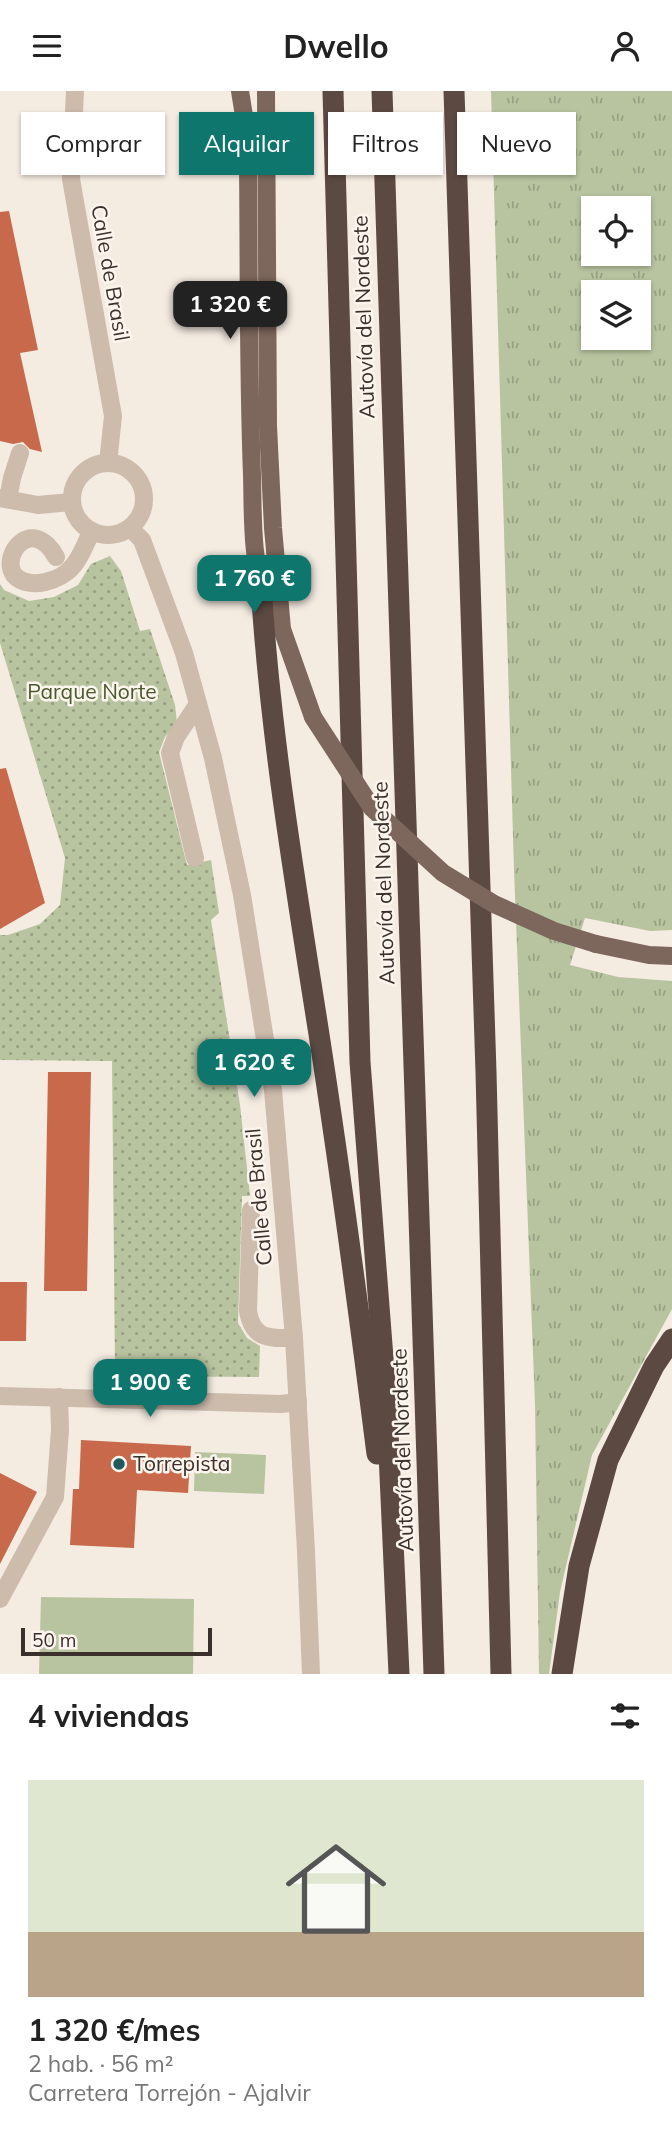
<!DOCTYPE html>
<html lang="es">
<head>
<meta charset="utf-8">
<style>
  :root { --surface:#fff; --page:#f2f2f2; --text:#222; --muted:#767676; --accent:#0f766e }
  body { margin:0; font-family:Mulish,sans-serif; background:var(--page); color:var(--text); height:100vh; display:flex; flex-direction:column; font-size:26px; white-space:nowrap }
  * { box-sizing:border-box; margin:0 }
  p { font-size:23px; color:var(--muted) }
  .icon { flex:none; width:38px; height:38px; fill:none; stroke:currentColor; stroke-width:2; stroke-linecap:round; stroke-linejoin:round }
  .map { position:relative; height:1583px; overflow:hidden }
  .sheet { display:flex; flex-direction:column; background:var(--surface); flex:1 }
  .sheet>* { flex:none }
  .banner { position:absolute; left:21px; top:21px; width:630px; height:63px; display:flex; gap:14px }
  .fabs { position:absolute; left:581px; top:105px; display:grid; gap:14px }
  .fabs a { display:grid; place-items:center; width:70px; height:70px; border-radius:0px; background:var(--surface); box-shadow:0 2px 5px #0004; font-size:35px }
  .scale { position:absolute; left:21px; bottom:18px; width:191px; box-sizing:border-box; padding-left:7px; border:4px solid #3b302b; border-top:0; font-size:19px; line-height:24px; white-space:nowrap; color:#3b302b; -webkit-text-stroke:5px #fbf5ee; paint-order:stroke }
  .price { position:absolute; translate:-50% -60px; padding:0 16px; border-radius:14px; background:var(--accent); color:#fff; font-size:23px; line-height:46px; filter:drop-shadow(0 2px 4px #0008) }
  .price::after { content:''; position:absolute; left:50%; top:42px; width:21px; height:16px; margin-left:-10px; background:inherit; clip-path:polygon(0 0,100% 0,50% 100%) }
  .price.on { background:#222; color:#fff }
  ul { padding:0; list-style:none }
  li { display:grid; align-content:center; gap:14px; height:371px; padding:0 28px }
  li span { display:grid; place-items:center; height:217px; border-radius:0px; color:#555 }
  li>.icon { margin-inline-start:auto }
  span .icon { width:126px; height:126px; fill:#fffc; stroke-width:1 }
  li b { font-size:30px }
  h2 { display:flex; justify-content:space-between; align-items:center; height:84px; padding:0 28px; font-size:30px }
  .pill { padding:0 24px; border-radius:0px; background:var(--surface); box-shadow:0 2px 5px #0004; font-size:24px; line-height:63px }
  .pill.on { background:var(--accent); color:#fff }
  header { display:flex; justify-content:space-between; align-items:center; height:91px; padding:0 28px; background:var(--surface); font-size:32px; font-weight:700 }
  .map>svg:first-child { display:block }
  .grass { fill:url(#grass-tufts); fill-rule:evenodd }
  .park { fill:url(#park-dots) }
  .pitch { fill:#b8c4a0 }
  .building { fill:#c8694b }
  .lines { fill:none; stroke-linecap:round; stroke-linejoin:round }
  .minor { stroke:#cdbbac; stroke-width:18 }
  .major { stroke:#7d675c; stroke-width:18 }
  .highway { stroke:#5c4a42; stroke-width:21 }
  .major-bridge { stroke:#7d675c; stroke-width:18 }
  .poi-dot { fill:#1f5a5e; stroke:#fbf5ee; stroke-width:2.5 }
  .labels { text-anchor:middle; stroke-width:5; stroke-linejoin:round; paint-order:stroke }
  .street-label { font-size:21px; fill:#3b302b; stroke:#fbf5ee }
  .park-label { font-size:21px; fill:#4a5a2e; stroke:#fbf5ee }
  .poi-label { font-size:21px; fill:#3b302b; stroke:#fbf5ee; text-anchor:start }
</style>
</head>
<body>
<header><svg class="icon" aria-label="menu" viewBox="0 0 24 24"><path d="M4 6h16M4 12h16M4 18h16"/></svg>Dwello<svg class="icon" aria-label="person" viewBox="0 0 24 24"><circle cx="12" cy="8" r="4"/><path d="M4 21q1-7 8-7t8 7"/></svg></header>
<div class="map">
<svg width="672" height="1583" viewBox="0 0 672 1583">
  <defs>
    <pattern id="grass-tufts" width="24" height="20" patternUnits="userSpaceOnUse" patternTransform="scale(1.75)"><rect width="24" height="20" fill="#b8c4a0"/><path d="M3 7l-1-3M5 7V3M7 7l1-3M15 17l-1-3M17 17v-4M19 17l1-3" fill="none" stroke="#97a083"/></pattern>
    <pattern id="park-dots" width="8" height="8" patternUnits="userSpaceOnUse" patternTransform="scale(1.75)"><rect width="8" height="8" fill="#b8c4a0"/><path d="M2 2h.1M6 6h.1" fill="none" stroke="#97a083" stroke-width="1.8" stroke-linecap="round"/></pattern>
  </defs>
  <rect width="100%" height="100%" fill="#f4ebe1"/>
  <path class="grass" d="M491 0H672V839L650 840 585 827 570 874 618 886 672 890V1218L592 1364 560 1501 549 1583H539L535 1313 514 779ZM593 117H639V163H593ZM593 201H639V247H593Z"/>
  <polygon class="park" points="110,465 121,480 140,540 150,538 175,614 177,632 165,646 159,661 187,774 211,769 219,822 211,829 240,1014 250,1105 242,1105 238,1232 247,1247 260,1255 259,1286 121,1285 121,1278 115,1277 112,970 0,969 0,844 8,844 40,833 60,814 65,767 0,552 0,493 4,499 29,510 54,506 78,494 91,473"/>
  <g class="pitch">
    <polygon points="195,1361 266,1364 264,1403 194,1400"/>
    <polygon points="41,1506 194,1508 193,1583 39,1583"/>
  </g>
  <g class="building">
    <polygon points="9,120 38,259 20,262 42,361 30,358 23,351 13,353 0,350 0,121"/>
    <polygon points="6,677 45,812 0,838 0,678"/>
    <polygon points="48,981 91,981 87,1200 44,1200"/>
    <polygon points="0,1191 27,1191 26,1250 0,1250"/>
    <polygon points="81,1349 191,1355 188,1402 137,1399 134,1457 70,1454 73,1398 79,1398"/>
    <polygon points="0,1382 37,1401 0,1473"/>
  </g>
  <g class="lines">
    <g class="minor">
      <polyline points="75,0 71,88 113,325 108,372"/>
      <circle cx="108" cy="408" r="36"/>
      <polyline points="0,407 38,414 71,411"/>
      <polyline points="8,408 12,387 20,362"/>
      <polyline points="130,437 142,449 184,562 213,667 242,804 273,999 294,1247 306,1460 311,1583"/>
      <path d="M56 466C33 424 0 463 14 484 29 500 61 490 73 475 81 466 86 452 91 441"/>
      <polyline points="195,767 170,662 176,646 198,613"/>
      <path d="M251 1119 248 1220C253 1249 269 1247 294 1247"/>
      <polyline points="0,1305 281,1313 298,1311"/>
      <polyline points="0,1508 55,1406 60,1339 59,1306"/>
    </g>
    <g class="major">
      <path d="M240 0 245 31 248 73C249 176 248 280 252 384 253 419 251 474 266 505"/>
      <polyline points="266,0 268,335 273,437 282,538 313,626"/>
      <polyline points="596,853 649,864 672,865"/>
    </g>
    <g class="highway">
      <polyline points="333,0 360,971 387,1318 399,1583"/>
      <polyline points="382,0 434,1583"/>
      <polyline points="454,0 486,981 501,1583"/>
      <path d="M261 494C270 643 295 790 318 937 340 1078 359 1221 377 1363"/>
      <polyline points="562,1583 579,1475 608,1369 654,1275 672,1248"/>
    </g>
    <polyline class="major-bridge" points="313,626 372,717 443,782 494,813 554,840 596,853"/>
  </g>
  <circle class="poi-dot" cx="119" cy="1373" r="7"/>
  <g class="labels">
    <g class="street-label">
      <text transform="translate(110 182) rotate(80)" y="7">Calle de Brasil</text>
      <text transform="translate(364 226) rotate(-92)" y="7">Autovía del Nordeste</text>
      <text transform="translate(384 792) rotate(-92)" y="7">Autovía del Nordeste</text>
      <text transform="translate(259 1106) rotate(-95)" y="7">Calle de Brasil</text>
      <text transform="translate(403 1359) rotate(-92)" y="7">Autovía del Nordeste</text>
    </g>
    <g class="park-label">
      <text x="92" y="608">Parque Norte</text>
    </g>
    <g class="poi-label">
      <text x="133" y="1380">Torrepista</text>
    </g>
  </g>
</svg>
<div class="fabs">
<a><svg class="icon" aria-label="locate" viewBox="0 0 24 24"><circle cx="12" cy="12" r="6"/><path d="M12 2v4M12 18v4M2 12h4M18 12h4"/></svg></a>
<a><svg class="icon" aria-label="layers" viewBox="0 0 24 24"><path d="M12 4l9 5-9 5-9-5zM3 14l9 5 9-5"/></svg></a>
</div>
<div class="scale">50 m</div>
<b class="price on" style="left:230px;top:250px">1 320 €</b>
<b class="price" style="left:254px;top:524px">1 760 €</b>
<b class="price" style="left:254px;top:1008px">1 620 €</b>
<b class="price" style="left:150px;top:1328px">1 900 €</b>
<div class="banner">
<a class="pill">Comprar</a>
<a class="pill on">Alquilar</a>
<a class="pill">Filtros</a>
<a class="pill">Nuevo</a>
</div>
</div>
<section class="sheet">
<h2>4 viviendas<svg class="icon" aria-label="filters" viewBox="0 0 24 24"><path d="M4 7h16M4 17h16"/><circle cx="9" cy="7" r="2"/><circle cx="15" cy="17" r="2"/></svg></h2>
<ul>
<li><span style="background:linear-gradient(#dfe7d0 70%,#b9a48a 0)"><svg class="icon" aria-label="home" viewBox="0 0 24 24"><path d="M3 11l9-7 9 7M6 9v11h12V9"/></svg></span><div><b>1 320 €/mes</b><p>2 hab. · 56 m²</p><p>Carretera Torrejón - Ajalvir</p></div></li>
</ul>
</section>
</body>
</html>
